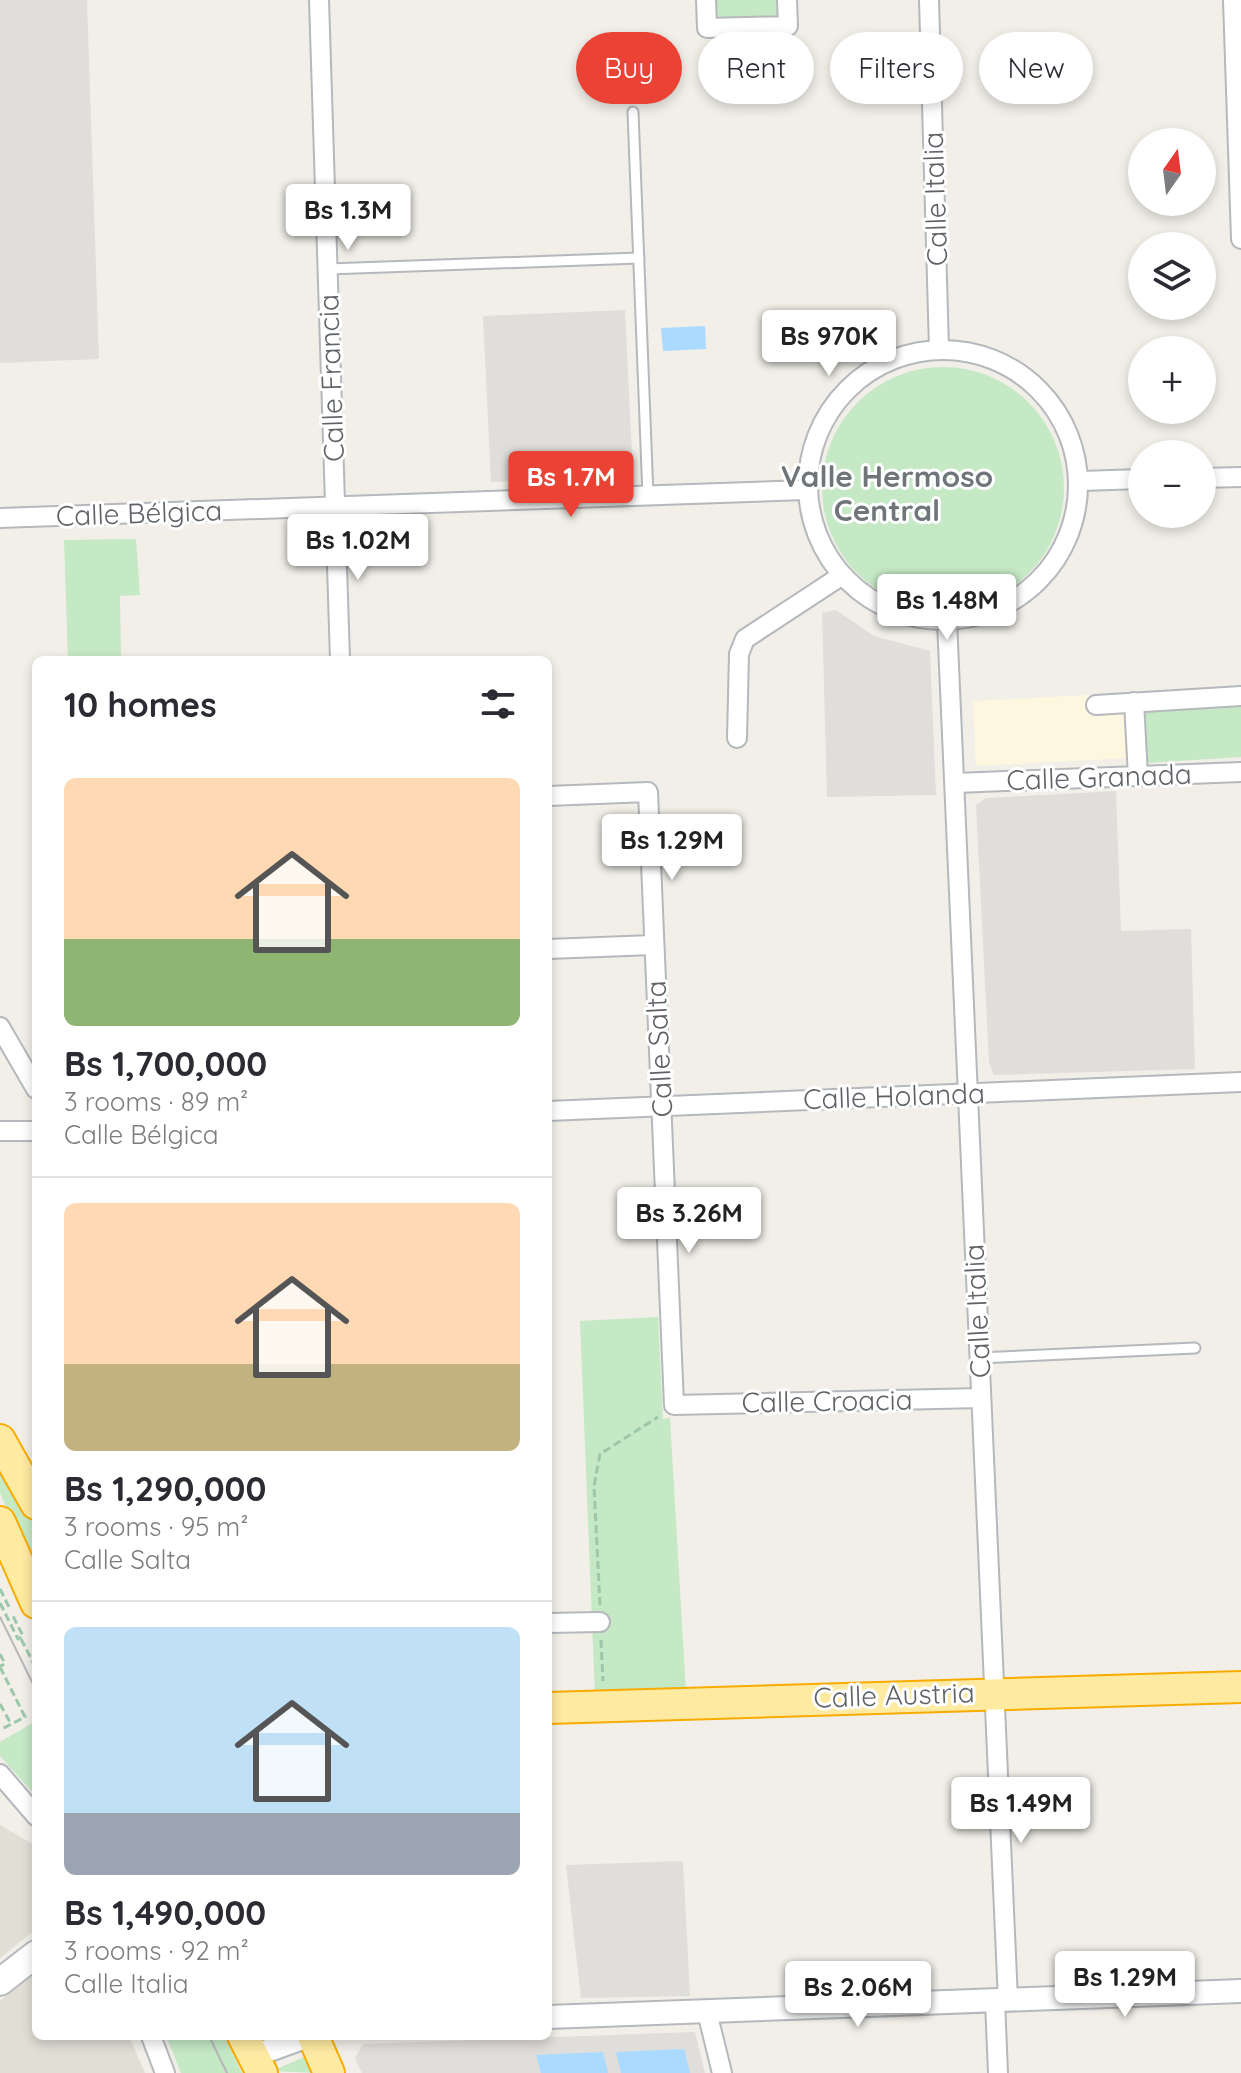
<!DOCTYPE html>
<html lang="en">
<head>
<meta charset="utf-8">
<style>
  :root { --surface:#fff; --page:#f2f2f3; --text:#2b2b33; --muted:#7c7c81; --line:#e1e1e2; --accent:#ea4335 }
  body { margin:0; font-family:Quicksand,sans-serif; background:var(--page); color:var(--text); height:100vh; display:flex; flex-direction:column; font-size:30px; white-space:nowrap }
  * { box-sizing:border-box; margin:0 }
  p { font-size:26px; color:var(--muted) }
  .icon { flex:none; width:44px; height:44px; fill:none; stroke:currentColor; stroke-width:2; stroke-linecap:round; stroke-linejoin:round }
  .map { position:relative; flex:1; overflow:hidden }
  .details { position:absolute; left:32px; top:656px; width:520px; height:1384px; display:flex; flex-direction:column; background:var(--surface); border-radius:12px; box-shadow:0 4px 12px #0003 }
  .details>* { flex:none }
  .guide { position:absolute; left:576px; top:32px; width:544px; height:72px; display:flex; gap:16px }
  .needle { width:52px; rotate:14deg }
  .controls { position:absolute; left:1128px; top:128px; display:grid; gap:16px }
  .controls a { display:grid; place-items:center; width:88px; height:88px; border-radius:50%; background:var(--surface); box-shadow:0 4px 12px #0003; font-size:40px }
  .price { position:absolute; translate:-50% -68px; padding:0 18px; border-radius:8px; background:#fff; color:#222; font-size:26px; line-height:52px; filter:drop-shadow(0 2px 4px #0008) }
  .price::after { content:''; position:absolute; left:50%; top:48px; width:24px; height:18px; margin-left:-12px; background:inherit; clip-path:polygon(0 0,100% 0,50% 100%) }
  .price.current { background:var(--accent); color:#fff }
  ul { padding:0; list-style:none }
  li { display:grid; align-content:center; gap:16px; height:424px; padding:0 32px }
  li+li { border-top:2px solid var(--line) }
  li span { display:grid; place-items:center; height:248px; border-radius:12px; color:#555 }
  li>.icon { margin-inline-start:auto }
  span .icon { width:144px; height:144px; fill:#fffc; stroke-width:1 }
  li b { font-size:34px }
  h2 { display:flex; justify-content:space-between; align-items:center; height:96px; padding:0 32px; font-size:34px }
  .tag { padding:0 28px; border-radius:36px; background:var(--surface); box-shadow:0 4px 12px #0003; font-size:28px; line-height:72px }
  .tag.current { background:var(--accent); color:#fff }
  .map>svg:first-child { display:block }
  .commercial { fill:#fef7e0 }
  .industrial { fill:#e0deda }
  .education { fill:#e1ded6 }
  .green { fill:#c5e8c5 }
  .water { fill:#aadaff }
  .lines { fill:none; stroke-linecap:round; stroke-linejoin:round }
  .service-casing { stroke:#b5b8bc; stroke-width:13 }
  .minor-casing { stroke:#b5b8bc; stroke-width:22 }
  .tertiary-casing { stroke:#b5b8bc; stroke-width:26 }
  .secondary-casing { stroke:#b6babf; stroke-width:30 }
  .trunk-casing { stroke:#f9ab00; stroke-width:34 }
  .path { stroke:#9cc7a9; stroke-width:3; stroke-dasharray:8 4; stroke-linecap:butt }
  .service { stroke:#fff; stroke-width:9 }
  .minor { stroke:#fff; stroke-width:18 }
  .tertiary { stroke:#fff; stroke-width:22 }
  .secondary { stroke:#fff; stroke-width:26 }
  .trunk { stroke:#feeaa1; stroke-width:30 }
  .tram { stroke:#b6b7b8; stroke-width:2 }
  .labels { text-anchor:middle; stroke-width:6; stroke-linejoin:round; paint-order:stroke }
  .street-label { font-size:28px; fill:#5f6368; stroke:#fff }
  .neighbourhood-label { font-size:30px; font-weight:bold; fill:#70757a; stroke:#fff }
</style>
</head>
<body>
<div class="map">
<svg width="1241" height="2073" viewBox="0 0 1241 2073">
  <rect width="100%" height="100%" fill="#f1efe8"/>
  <polygon class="commercial" points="1089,695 1091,716 1126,714 1128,758 976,766 973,701"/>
  <g class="industrial">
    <polygon points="0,0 87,0 99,359 0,363"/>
    <polygon points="625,310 633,476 491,482 483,316"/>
    <polygon points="836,610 874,636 930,651 936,795 827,797 822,613"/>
    <polygon points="1116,791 1121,931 1191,929 1195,1069 994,1075 989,1062 976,805 986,798"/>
    <polygon points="683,1861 690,1996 581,1998 566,1865"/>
    <polygon points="695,2032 705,2073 362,2073 355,2058 363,2044"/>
  </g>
  <g class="education">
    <polygon points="0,1825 36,1846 36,1929 0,1958"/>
    <polygon points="36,1972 36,2036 129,2036 145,2073 0,2073 0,2001"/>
  </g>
  <g class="green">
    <polygon points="714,0 778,0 779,16 714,19"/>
    <circle cx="943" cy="488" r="121"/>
    <polygon points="136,539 140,595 120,596 121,660 68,660 64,540"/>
    <polygon points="1241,704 1241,757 1147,763 1144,709"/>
    <polygon points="658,1317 663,1419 670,1418 686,1693 595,1696 580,1321"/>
    <polygon points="0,1457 36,1523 36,1574 0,1493"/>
    <polygon points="36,1721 36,1796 0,1756 0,1742"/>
    <polygon points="166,2036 224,2036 242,2073 181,2073"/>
    <polygon points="311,2054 318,2073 272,2071"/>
  </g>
  <g class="water">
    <polygon points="705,326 706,349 663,351 661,328"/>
    <polygon points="684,2049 690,2073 621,2073 616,2052"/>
    <polygon points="603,2052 608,2073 541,2073 536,2055"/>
  </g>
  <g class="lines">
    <defs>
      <g id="service">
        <polyline points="633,112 648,496"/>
        <polyline points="328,269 639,258"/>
        <polyline points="978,1358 1195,1348"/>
      </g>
      <g id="minor">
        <polyline points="319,0 340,660"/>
        <polyline points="706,0 707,28 788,26 787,0"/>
        <polyline points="929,0 939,349"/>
        <polyline points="1233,0 1241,239"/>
        <circle cx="943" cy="485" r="135"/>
        <polyline points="1202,478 1241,477"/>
        <polyline points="1081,481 1142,479"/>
        <polyline points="0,518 806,490"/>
        <polyline points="947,621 1008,2001"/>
        <polyline points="1134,702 1138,776"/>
        <polyline points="1096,705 1241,696"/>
        <polyline points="737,738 739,654 745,639 841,576"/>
        <polyline points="956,783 1241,772"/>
        <polyline points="548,796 648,792 674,1405 981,1398"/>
        <polyline points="548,949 653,945"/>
        <polyline points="0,1027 36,1089"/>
        <polyline points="548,1111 1241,1082"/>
        <polyline points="0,1131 36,1131"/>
        <polyline points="548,1623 600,1622"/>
        <polyline points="0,1774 36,1816"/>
        <polyline points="995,2001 998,2073"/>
        <polyline points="707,2012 722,2073"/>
        <polyline points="151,2036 165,2073"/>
      </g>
      <g id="tertiary">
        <polyline points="548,2017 1241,1991"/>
        <polyline points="253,2056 308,2036"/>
      </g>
      <polyline id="secondary" points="0,1982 36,1954"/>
      <g id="trunk">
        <polyline points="0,1440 36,1504"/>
        <polyline points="0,1522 36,1603"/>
        <polyline points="548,1708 1241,1687"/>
        <polyline points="243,2036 262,2073"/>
        <polyline points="313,2036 329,2073"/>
      </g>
    </defs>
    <use href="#service" class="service-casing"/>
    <use href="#minor" class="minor-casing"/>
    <use href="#tertiary" class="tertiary-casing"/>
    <use href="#secondary" class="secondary-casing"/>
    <use href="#trunk" class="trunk-casing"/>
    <g class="path">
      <polyline points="0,1589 9,1607"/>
      <polyline points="0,1603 18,1639 23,1636 12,1614"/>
      <polyline points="600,1605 594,1486 600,1454 658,1417"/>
      <polyline points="21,1639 36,1668"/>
      <polyline points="601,1640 603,1681"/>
      <polyline points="0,1654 5,1664 0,1666"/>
      <polyline points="0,1667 25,1717 0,1730"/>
      <polyline points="0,1704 11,1724"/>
    </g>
    <use href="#service" class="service"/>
    <use href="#minor" class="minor"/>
    <use href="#tertiary" class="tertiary"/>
    <use href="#secondary" class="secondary"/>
    <use href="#trunk" class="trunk"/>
    <g class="tram">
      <polyline points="0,1617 35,1688"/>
      <polyline points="209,2036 227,2073"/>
    </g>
  </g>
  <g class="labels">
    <g class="street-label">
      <text transform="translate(935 199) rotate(-92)" y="10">Calle Italia</text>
      <text transform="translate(331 378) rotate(-92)" y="10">Calle Francia</text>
      <text transform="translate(139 513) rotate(-2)" y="10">Calle Bélgica</text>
      <text transform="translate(1099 777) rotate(-2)" y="10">Calle Granada</text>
      <text transform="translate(659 1049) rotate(-93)" y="10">Calle Salta</text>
      <text transform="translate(894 1096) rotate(-2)" y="10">Calle Holanda</text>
      <text transform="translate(977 1311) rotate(-93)" y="10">Calle Italia</text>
      <text transform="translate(827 1401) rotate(-1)" y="10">Calle Croacia</text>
      <text transform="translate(894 1695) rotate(-2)" y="10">Calle Austria</text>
    </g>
    <g class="neighbourhood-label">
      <text x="887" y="487">Valle Hermoso<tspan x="887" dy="34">Central</tspan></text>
    </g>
  </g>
</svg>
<div class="controls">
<a><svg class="needle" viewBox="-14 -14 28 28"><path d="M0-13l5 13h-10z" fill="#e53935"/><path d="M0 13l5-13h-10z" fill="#7c7c81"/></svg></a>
<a><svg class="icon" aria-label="layers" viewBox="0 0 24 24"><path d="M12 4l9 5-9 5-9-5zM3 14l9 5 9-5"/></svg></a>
<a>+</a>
<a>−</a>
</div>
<b class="price" style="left:348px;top:252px">Bs 1.3M</b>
<b class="price" style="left:829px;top:378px">Bs 970K</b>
<b class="price current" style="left:571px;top:519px">Bs 1.7M</b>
<b class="price" style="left:358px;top:582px">Bs 1.02M</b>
<b class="price" style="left:947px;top:642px">Bs 1.48M</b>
<b class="price" style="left:672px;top:882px">Bs 1.29M</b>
<b class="price" style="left:689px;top:1255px">Bs 3.26M</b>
<b class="price" style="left:1021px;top:1845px">Bs 1.49M</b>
<b class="price" style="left:1125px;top:2019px">Bs 1.29M</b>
<b class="price" style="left:858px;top:2029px">Bs 2.06M</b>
<div class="guide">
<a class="tag current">Buy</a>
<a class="tag">Rent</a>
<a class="tag">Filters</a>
<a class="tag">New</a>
</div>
<section class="details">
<h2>10 homes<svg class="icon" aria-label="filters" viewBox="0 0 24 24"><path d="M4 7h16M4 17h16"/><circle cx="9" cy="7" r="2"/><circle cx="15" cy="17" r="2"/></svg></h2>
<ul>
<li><span style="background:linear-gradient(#ffd9b3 65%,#8fb573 0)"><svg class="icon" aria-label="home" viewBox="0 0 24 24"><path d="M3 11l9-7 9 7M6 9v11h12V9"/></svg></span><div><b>Bs 1,700,000</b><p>3 rooms · 89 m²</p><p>Calle Bélgica</p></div></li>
<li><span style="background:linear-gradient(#ffd9b3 65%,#c2b280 0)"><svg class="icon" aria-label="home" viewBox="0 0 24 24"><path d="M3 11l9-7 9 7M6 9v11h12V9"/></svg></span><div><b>Bs 1,290,000</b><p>3 rooms · 95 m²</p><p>Calle Salta</p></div></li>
<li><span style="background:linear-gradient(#bfe0f5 75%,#9aa5b1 0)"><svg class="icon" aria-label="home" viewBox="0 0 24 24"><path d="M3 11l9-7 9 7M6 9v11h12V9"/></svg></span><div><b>Bs 1,490,000</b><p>3 rooms · 92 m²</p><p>Calle Italia</p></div></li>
</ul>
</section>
</div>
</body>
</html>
